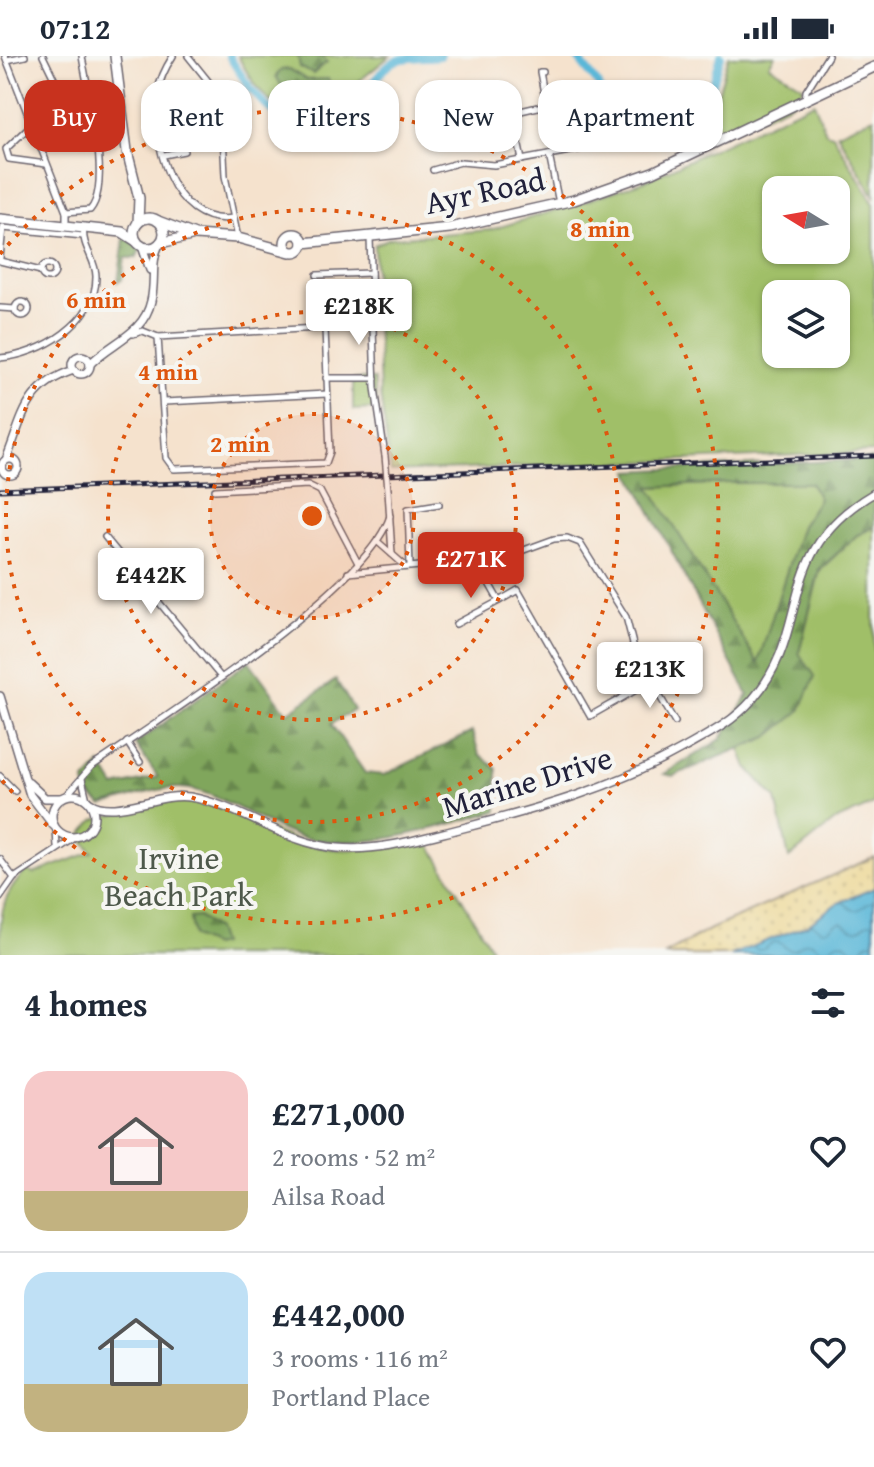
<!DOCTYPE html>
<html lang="en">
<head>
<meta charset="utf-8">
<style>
  :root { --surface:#fff; --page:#f2f2f3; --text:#1f2937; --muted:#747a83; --line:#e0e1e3; --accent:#c8321e }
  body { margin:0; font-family:"Gentium Book Plus",serif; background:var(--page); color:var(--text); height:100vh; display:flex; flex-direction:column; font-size:30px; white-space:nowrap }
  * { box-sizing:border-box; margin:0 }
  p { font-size:26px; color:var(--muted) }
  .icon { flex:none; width:44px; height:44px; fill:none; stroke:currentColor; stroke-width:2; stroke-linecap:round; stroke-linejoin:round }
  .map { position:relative; height:899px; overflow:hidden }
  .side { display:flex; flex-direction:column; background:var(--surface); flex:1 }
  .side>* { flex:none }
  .top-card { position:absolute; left:24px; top:24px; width:826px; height:72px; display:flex; gap:16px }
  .needle { width:52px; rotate:281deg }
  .buttons { position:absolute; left:762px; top:120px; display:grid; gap:16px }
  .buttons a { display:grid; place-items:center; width:88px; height:88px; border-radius:16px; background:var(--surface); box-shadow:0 2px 6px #0004; font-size:40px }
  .price { position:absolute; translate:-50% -68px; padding:0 18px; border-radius:8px; background:#fff; color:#222; font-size:26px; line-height:52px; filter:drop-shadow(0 2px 4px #0008) }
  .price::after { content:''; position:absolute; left:50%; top:48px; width:24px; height:18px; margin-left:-12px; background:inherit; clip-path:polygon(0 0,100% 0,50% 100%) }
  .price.on { background:var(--accent); color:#fff }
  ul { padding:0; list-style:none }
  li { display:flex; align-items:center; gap:24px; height:200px; padding:0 24px }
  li+li { border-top:2px solid var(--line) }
  li span { display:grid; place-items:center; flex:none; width:224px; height:160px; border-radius:24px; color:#555 }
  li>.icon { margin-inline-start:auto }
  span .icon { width:96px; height:96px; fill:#fffc; stroke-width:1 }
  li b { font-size:34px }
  h2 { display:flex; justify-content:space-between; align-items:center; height:96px; padding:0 24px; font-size:34px }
  .pill { padding:0 28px; border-radius:24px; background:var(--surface); box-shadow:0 2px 6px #0004; font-size:28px; line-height:72px }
  .pill.on { background:var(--accent); color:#fff }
  .status { display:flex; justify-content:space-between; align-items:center; height:56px; padding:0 40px; background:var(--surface); direction:ltr }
  .status svg { height:22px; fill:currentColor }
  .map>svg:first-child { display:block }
  .green { fill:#a0bf68; stroke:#617052; stroke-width:2; fill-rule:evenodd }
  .forest { fill:url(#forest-firs); stroke:#51644c; stroke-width:2; fill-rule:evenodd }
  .sand { fill:url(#sand-dots); stroke:#887e6c; stroke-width:2 }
  .water { fill:url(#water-waves); stroke:#3e6c8a; stroke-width:2 }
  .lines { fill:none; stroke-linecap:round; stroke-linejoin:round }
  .river { stroke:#5ab7d8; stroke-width:8 }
  .street-casing { stroke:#6c656e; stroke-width:8 }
  .secondary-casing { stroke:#6c656e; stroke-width:10 }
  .primary-casing { stroke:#6c656e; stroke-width:12 }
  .street { stroke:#fff; stroke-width:5 }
  .secondary { stroke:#fff; stroke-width:7 }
  .primary { stroke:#fff; stroke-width:9 }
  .rail-casing { stroke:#22223b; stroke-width:5 }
  .rail { stroke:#f6f6f2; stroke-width:2; stroke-dasharray:6; stroke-linecap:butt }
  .street-bridge-casing { stroke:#6c656e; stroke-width:8; stroke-linecap:butt }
  .street-bridge { stroke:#fff; stroke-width:5 }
  .ring { fill:none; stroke:#de560e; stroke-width:4; stroke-dasharray:4 8 }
  .labels { text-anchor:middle; stroke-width:8; stroke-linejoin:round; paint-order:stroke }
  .street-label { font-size:32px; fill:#22223b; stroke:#f6f6f2 }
  .park-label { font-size:32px; fill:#4e594b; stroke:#f6f6f2 }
  .centre { fill:#de560e; stroke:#f6f6f2; stroke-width:4 }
  .ring-label { font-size:24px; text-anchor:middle; font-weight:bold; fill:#de560e; stroke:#f6f6f2; stroke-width:8; stroke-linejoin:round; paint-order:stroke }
</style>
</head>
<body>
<div class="status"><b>07:12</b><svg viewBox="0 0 49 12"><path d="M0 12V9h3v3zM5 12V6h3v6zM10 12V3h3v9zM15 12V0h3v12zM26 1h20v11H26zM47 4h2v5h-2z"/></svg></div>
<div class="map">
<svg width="874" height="899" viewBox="0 0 874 899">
  <defs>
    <pattern id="forest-firs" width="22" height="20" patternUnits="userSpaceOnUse" patternTransform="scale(2)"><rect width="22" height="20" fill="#80a65c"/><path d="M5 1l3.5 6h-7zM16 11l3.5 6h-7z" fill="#68874d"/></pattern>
    <pattern id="sand-dots" width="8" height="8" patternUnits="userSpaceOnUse" patternTransform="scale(2)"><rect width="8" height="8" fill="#eeda9e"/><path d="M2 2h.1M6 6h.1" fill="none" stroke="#ccbb89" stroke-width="1.8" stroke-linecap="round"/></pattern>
    <pattern id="water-waves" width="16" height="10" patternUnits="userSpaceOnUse" patternTransform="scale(2)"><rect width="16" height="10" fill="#5ab7d8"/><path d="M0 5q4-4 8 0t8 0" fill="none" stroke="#4a94b0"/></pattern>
  </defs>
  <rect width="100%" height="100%" fill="#f6f6f2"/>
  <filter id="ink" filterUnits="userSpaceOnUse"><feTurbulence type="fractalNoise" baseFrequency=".0125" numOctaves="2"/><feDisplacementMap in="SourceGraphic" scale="16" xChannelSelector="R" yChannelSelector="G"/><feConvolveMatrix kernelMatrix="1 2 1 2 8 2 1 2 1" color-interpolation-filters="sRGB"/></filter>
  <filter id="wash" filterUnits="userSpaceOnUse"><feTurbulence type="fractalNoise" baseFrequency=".006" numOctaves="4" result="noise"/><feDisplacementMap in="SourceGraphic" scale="32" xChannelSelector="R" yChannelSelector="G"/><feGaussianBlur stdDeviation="1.8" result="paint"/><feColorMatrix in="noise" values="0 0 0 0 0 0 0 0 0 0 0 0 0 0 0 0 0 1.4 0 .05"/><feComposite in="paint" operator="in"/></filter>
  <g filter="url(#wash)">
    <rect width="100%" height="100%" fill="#f5e2cd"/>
    <g class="green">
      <path d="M238 0H390L348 34 340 50C289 77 260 43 238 0Z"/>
      <polygon points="729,0 775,0 769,9 804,31 792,47 721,80 712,58"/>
      <path d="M814 46 826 77 833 79 874 148V396L391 416 380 338 374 189 390 182 490 174 586 145 644 125ZM776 134H836V194H776ZM776 238H836V298H776Z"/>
      <polygon points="874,61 874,140 837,77"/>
      <polygon points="353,323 374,323 377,353 353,354"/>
      <polygon points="729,427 811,427 819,443 801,470 758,608 649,431"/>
      <polygon points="874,471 874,748 835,765 789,802 776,743 747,711 740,693 768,681 799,597 820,514 857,479"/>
      <path d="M181 740C225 747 262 773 304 787 341 800 390 790 429 787L495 899H0C0 860 0 840 27 814L33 818 92 796 80 781 94 764Z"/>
    </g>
    <g class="forest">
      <polygon points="298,0 320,0 327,6 313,18 300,11"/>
      <polygon points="289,13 307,24 328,23 331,29 316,40 285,36 276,20 281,14"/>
      <polygon points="124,183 131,184 140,194 136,202 125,202 122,224 118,226"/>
      <path d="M874 403V471L857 479 819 514 799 597 815 620 800 655 768 681 673 720 664 718 721 683 748 639 629 415ZM729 427H811L819 443 801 470 758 607 650 431Z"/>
      <path d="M249 605 287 657 336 624 354 654 331 668 365 717 384 719 472 676 479 698 497 713V755C435 772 370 795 305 782 270 775 219 733 180 732 156 731 126 744 102 749L86 736 85 725 101 708 115 731 158 721 135 688Z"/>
      <polygon points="199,861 216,873 221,888 213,890 193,881 190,862"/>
    </g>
    <polygon class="sand" points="874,801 874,867 806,899 664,899 711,873"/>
    <polygon class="water" points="874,832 874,899 731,899 807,869 836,848"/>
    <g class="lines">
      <g class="river">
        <path d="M229 0C258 47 295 100 353 48 367 36 377 18 392 7 402 0 427 2 440 0"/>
        <polyline points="576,0 598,28 615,69 632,81 652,83 687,74 706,51 721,0"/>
      </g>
    </g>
  </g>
  <g filter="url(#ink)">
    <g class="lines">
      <defs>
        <g id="street">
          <polyline points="5,0 66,156 66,170"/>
          <polyline points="43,0 62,39"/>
          <path d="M173 0C166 11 160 22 158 35 150 83 171 171 233 162"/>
          <polyline points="188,0 213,31 222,57 225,120 238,182"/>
          <polyline points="7,4 25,0"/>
          <polyline points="56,44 67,36"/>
          <polyline points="805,45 806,35 828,0"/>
          <polyline points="464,50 467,55 485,51 512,57 542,50 545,43 540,16 543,16"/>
          <polyline points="512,57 522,104"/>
          <polyline points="32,68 6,93 9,103 46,108"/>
          <polyline points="160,81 182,78 184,95 164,99"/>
          <polyline points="549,99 559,147"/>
          <polyline points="433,114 461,106 494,109 597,90"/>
          <path d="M66 156 90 154C113 128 87 34 82 0"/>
          <polyline points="3,172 83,180"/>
          <polyline points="370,182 375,332 385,400"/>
          <polyline points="0,202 3,171"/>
          <polyline points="0,205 41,215"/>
          <circle cx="48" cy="215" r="7"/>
          <polyline points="317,219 371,217"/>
          <circle cx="22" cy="253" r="7"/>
          <polyline points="0,252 15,253"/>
          <polyline points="133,278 143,275 158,281"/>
          <polyline points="158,281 166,402 174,413 326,407 330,396 325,272"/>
          <polyline points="158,281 372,269"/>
          <path d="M0 302C40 299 97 267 96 220 96 204 81 189 84 173"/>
          <polyline points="326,322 375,322"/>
          <polyline points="164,346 327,338"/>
          <polyline points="215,434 308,429 320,435 358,507"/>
          <polyline points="388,434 392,498"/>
          <polyline points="105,481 220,620"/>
          <polyline points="378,486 403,508"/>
          <polyline points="480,504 482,515 499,545 518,534 590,660 650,626"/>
          <polyline points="410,509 408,453 439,448"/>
          <polyline points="348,517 502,502 554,483 567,482 580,487 626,561 636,600 675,666"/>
          <polyline points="456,568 499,545"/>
          <polyline points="127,686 140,706"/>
          <polyline points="0,720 15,735"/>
          <polyline points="82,723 87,744"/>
          <path d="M66 740 91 711C161 663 366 534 390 460"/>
          <polyline points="56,774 57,791"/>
          <polyline points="0,803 14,822"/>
          <polyline points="0,842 14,822 75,782"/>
        </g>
        <g id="secondary">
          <polyline points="142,190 150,214"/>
          <circle cx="81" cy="309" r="9"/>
          <path d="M90 308C111 286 144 278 151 245 156 225 150 207 159 188"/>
          <circle cx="10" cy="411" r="8"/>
          <path d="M6 404C23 363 24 330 74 314"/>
          <polyline points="0,640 30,739 53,769"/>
          <polyline points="29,727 45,742 61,742"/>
          <circle cx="73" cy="760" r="21"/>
          <path d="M90 747C115 763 158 736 190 741 242 750 284 788 338 792 380 796 422 782 463 772 541 752 613 732 684 692 709 678 733 666 752 644 815 572 771 497 874 437"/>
        </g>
        <g id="primary">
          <polyline points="115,0 127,95 139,142 138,167"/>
          <circle cx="149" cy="177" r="15"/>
          <polyline points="0,163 122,176 136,185"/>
          <polyline points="158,165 195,179 238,182 290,196"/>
          <circle cx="294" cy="187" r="9"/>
          <polyline points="160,187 191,180"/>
          <polyline points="303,187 450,172 574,144 653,116 874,11"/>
        </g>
      </defs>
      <use href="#street" class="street-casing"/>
      <use href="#secondary" class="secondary-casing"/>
      <use href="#primary" class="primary-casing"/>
      <use href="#street" class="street"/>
      <use href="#secondary" class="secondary"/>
      <use href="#primary" class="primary"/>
      <defs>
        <polyline id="rail" points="0,434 874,400"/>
      </defs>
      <use href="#rail" class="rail-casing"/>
      <use href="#rail" class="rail"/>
      <defs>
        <polyline id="street-bridge" points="385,400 388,434"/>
      </defs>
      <use href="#street-bridge" class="street-bridge-casing"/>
      <use href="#street-bridge" class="street-bridge"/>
    </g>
  </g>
  <circle cx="312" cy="460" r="102" fill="#de560e" fill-opacity=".12"/>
  <g class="ring">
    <circle cx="312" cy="460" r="102"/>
    <circle cx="312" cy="460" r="204"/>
    <circle cx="312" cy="460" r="306"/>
    <path d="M0 198A407 407 0 1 1 0 722"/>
  </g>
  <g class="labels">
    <g class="street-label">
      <text transform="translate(485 135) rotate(-12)" y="11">Ayr Road</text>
      <text transform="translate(527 726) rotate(-17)" y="11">Marine Drive</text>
    </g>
    <g class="park-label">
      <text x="179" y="813">Irvine<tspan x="179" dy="37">Beach Park</tspan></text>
    </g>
  </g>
  <circle cx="312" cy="460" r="12" class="centre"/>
  <g class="ring-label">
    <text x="600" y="181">8 min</text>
    <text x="96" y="252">6 min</text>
    <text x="168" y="324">4 min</text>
    <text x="240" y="396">2 min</text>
  </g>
</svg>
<div class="buttons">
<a><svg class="needle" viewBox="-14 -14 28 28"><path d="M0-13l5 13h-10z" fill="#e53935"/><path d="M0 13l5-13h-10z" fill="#747a83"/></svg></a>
<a><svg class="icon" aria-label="layers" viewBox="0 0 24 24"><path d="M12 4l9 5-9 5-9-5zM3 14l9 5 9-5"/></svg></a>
</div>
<b class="price" style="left:359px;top:291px">£218K</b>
<b class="price on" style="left:471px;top:544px">£271K</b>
<b class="price" style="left:151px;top:560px">£442K</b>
<b class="price" style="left:650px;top:654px">£213K</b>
<div class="top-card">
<a class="pill on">Buy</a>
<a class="pill">Rent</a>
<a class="pill">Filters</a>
<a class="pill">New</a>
<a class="pill">Apartment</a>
</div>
</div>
<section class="side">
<h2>4 homes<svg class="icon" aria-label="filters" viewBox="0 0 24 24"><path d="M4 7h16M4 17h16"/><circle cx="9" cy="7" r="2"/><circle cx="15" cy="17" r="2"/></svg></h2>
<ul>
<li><span style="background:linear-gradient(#f6c9c9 75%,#c2b280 0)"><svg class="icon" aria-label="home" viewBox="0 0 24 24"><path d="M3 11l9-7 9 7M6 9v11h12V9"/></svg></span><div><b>£271,000</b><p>2 rooms · 52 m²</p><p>Ailsa Road</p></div><svg class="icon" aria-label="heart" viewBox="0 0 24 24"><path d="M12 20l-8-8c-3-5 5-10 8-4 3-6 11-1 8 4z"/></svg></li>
<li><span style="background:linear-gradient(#bfe0f5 70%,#c2b280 0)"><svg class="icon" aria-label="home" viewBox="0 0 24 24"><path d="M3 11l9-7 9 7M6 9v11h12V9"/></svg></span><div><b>£442,000</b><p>3 rooms · 116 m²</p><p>Portland Place</p></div><svg class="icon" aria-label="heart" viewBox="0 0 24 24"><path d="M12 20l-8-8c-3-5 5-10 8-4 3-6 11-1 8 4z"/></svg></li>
</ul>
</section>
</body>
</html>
